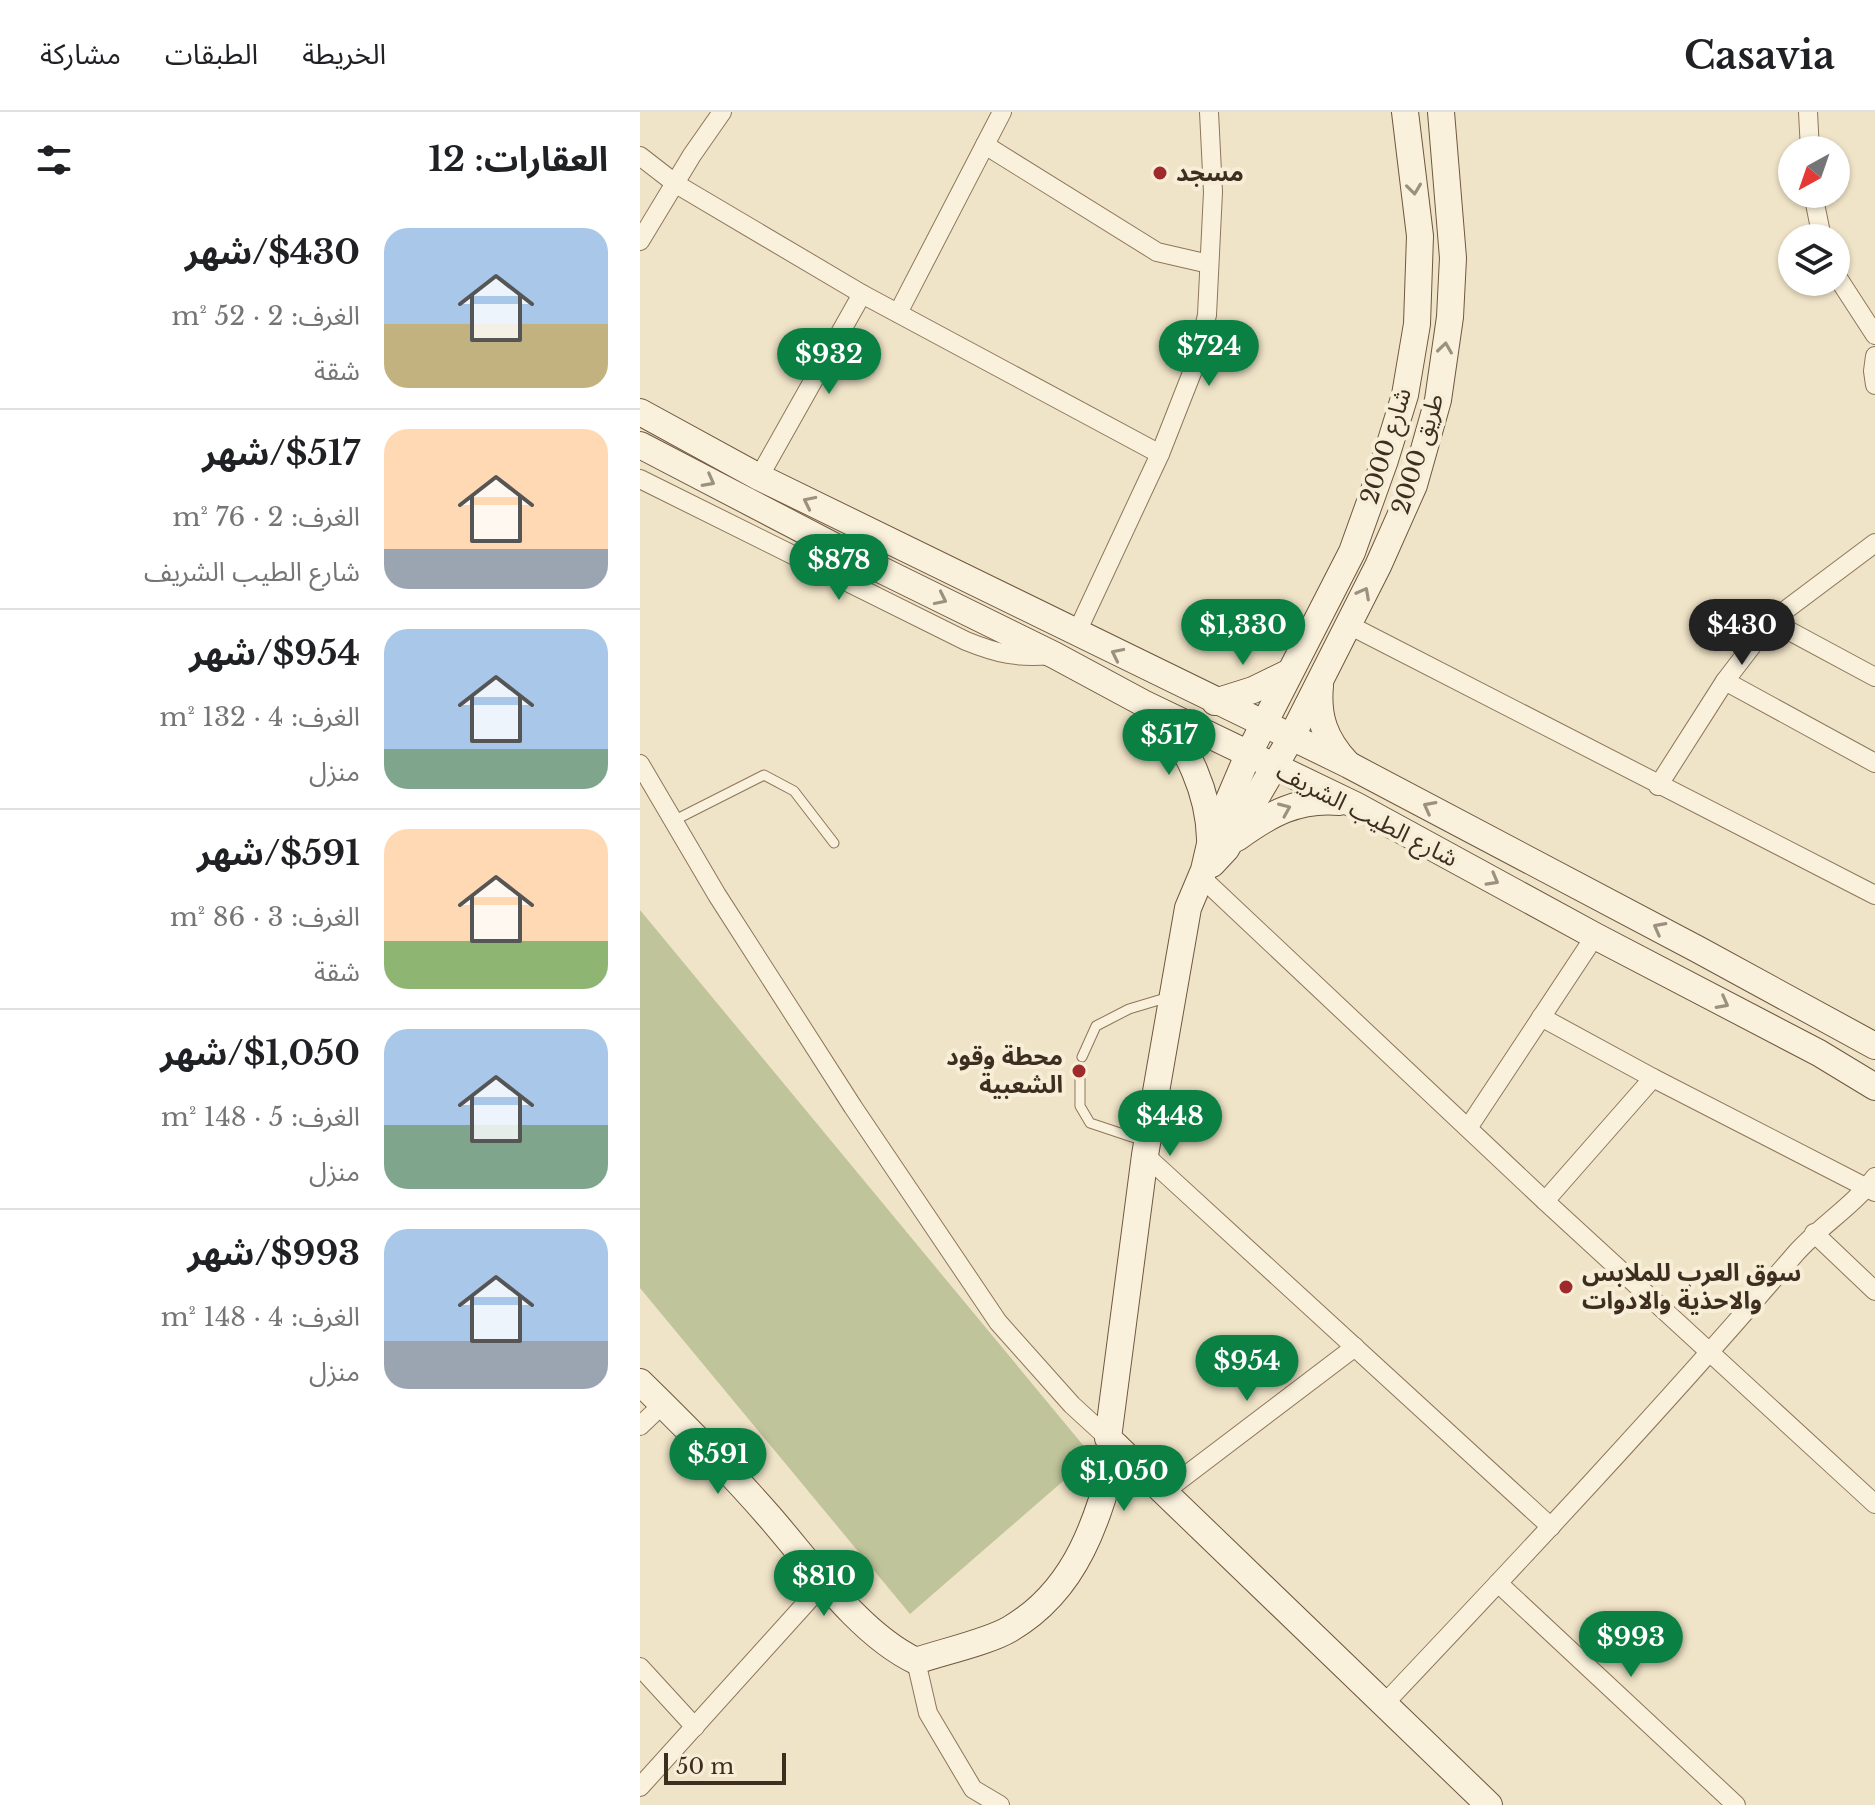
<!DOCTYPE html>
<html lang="ar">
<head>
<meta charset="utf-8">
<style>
  :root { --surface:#fff; --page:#f6f6f6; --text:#202124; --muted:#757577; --line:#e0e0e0; --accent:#0b8043 }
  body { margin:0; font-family:"Libre Baskerville","Noto Sans Arabic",serif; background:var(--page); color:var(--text); direction:rtl; height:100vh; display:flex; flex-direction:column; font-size:30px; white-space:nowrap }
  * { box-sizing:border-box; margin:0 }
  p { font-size:26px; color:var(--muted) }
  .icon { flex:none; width:44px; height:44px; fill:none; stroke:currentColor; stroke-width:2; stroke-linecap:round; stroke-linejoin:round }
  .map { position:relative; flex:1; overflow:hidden; direction:ltr }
  .details { display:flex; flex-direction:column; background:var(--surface); width:640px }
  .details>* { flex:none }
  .needle { width:52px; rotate:220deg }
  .controls { position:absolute; left:1138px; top:24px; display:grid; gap:16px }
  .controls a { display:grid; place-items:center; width:72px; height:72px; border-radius:50%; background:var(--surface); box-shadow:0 2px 6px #0004; font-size:40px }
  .scale { position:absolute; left:24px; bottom:20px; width:122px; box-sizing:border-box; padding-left:8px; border:4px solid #3d2e20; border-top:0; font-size:22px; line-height:28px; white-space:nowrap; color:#3d2e20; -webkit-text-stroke:6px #f7eed8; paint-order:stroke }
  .price { position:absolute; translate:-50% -68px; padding:0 18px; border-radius:28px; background:var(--accent); color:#fff; font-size:26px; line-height:52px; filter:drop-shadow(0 2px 4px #0008) }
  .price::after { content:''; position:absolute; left:50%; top:48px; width:24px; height:18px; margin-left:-12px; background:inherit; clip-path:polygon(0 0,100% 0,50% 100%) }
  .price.active { background:#222; color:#fff }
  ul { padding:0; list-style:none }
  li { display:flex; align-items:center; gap:24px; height:200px; padding:0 32px }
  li+li { border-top:2px solid var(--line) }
  li span { display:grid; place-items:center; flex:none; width:224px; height:160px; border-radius:24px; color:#555 }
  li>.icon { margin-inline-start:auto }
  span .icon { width:96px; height:96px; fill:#fffc; stroke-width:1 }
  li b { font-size:34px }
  h2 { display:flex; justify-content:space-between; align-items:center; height:96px; padding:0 32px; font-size:34px }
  header { display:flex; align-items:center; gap:48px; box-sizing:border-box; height:112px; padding:0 40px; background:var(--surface); border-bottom:2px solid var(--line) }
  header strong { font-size:38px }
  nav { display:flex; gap:44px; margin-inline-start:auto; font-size:28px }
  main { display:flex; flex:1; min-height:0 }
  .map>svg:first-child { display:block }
  .cemetery { fill:#bfc49a }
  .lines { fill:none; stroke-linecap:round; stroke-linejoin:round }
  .lane-casing { stroke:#8d765c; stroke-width:11 }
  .street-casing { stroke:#8d765c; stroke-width:20 }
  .secondary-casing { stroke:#6f573f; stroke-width:28 }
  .lane { stroke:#faf1dc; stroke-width:9 }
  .street { stroke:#faf1dc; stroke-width:18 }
  .secondary { stroke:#faf1dc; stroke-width:26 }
  .oneway { stroke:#9c907e }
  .poi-dot { fill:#9e2a2b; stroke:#f7eed8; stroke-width:3 }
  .labels { text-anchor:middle; stroke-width:8; stroke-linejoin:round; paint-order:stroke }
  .poi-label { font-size:24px; font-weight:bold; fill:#3d2e20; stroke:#f7eed8; text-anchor:start }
  .street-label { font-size:24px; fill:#3d2e20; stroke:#f7eed8 }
</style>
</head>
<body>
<header>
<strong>Casavia</strong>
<nav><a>الخريطة</a><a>الطبقات</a><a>مشاركة</a></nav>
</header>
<main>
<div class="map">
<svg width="1235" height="1693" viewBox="0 0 1235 1693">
  <rect width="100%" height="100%" fill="#f0e4c8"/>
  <polygon class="cemetery" points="0,798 452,1344 270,1502 0,1176"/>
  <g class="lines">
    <defs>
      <g id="lane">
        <polyline points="33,709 124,663 154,679 194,731"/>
        <polyline points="442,945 456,914 489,897 529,885"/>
        <polyline points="440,967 440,994 450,1011 504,1029"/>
      </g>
      <g id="street">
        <polyline points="1168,0 1170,38"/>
        <polyline points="345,33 517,140 569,152"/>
        <polyline points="0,44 36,72 222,182 520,342"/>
        <polyline points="1173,82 1182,126"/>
        <polyline points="0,129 52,43 82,0"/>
        <polyline points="1196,163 1235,223"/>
        <polyline points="258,201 362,0"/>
        <polyline points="1235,244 1233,259 1235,273"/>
        <polyline points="119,365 222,182"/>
        <path d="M0 367 326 529C358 542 377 546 412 543"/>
        <polyline points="1131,509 1235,431"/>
        <polyline points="707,512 1235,783"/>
        <polyline points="436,522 520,342 555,253 567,203 573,80 569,0"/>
        <polyline points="1085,569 1131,509 1235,565"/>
        <polyline points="0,652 77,783 213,995 358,1210 432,1293 468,1326"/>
        <polyline points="1018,674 1085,569 1235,651"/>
        <polyline points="561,765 905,1089 1235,1392"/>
        <polyline points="901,905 1013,966 1235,1080"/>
        <polyline points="828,1016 955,824"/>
        <polyline points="505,1043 911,1415"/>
        <polyline points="905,1089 1013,966"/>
        <polyline points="1174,1121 1235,1179"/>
        <polyline points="0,1314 23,1292"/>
        <polyline points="524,1380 715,1235"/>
        <polyline points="858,1471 1096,1693"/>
        <polyline points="276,1549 288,1601 333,1677 360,1693"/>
        <polyline points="0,1555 55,1615"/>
        <path d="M745 1591C885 1443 1024 1295 1156 1141 1180 1114 1213 1094 1235 1065"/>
        <polyline points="0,1675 186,1469"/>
      </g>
      <g id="secondary">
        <polyline points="765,0 780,124 777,212 765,283 745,348 712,440 608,643 570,732 564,758 548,796 505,1043 468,1326 849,1693"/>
        <polyline points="0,300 119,365 709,653 1059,838 1235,934"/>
        <polyline points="0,333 211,443 414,543 503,591 715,693 955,824 1179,941 1235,975"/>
        <path d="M680 574C677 605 685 627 706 650"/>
        <polyline points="575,590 613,578 648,561"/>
        <path d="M515 601C548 631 569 683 570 727"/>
        <path d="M597 726C630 702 658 686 700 690"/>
        <polyline points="572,752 586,737 651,626 738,454 774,373 798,288 810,205 813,146 801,0"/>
        <path d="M0 1270C44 1313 88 1357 128 1403 170 1451 219 1522 276 1549 302 1540 348 1530 370 1517 438 1477 458 1407 477 1335"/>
      </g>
    </defs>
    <use href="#lane" class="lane-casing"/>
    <use href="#street" class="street-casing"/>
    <use href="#secondary" class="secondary-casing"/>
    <use href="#lane" class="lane"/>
    <use href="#street" class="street"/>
    <use href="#secondary" class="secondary"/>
  </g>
  <defs><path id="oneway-chevron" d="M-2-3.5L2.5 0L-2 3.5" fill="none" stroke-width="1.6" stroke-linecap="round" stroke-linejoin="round" transform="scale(2)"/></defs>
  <g class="oneway">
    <use href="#oneway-chevron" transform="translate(774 77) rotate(83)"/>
    <use href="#oneway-chevron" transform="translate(805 236) rotate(-82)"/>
    <use href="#oneway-chevron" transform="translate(69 369) rotate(28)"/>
    <use href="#oneway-chevron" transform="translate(169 390) rotate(-154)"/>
    <use href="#oneway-chevron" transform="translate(724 481) rotate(-62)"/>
    <use href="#oneway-chevron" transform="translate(301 487) rotate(26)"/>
    <use href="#oneway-chevron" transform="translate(477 542) rotate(-154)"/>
    <use href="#oneway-chevron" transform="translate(789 695) rotate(-152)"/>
    <use href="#oneway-chevron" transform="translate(645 697) rotate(-23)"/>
    <use href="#oneway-chevron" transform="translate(853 768) rotate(29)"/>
    <use href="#oneway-chevron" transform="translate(1019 816) rotate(-152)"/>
    <use href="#oneway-chevron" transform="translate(1083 891) rotate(28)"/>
  </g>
  <g class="poi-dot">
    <circle cx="520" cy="61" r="8"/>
    <circle cx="439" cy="959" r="8"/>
    <circle cx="926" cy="1175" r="8"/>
  </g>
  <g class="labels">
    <g class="poi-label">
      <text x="536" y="69">مسجد</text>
      <text x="423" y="953" text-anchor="end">محطة وقود<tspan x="423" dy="28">الشعبية</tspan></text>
      <text x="942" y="1169">سوق العرب للملابس<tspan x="942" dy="28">والاحذية والادوات</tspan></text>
    </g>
    <g class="street-label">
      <text transform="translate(746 334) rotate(-73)" y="8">شارع 2000</text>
      <text transform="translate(778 342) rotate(-73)" y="8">طريق 2000</text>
      <text transform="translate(727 703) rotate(27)" y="8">شارع الطيب الشريف</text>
    </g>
  </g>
</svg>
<div class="controls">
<a><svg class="needle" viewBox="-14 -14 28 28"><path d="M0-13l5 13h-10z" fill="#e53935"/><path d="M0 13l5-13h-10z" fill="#757577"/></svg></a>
<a><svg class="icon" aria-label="layers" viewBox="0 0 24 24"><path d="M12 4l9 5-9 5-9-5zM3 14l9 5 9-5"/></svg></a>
</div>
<div class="scale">50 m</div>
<b class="price" style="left:569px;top:276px">$724</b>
<b class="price" style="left:189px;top:284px">$932</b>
<b class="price" style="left:199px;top:490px">$878</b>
<b class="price" style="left:603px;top:555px">$1,330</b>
<b class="price active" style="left:1102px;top:555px">$430</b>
<b class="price" style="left:529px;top:665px">$517</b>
<b class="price" style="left:530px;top:1046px">$448</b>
<b class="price" style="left:607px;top:1291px">$954</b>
<b class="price" style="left:78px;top:1384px">$591</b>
<b class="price" style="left:484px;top:1401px">$1,050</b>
<b class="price" style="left:184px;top:1506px">$810</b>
<b class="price" style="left:991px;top:1567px">$993</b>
</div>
<section class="details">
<h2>العقارات: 12<svg class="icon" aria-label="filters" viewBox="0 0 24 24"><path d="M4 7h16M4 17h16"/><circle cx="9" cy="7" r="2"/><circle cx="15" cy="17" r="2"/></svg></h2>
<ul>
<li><span style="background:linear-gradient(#a9c7e8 60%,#c2b280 0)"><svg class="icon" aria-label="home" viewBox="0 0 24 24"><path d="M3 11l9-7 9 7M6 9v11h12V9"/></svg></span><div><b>$430/شهر</b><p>الغرف: 2 · 52 m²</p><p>شقة</p></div></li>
<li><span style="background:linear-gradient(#ffd9b3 75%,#9aa5b1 0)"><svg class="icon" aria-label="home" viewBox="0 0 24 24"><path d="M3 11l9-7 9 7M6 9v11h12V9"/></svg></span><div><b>$517/شهر</b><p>الغرف: 2 · 76 m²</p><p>شارع الطيب الشريف</p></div></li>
<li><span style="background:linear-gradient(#a9c7e8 75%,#7fa58c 0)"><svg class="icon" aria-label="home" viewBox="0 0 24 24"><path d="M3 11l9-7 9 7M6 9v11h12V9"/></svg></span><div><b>$954/شهر</b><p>الغرف: 4 · 132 m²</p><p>منزل</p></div></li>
<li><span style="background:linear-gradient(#ffd9b3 70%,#8fb573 0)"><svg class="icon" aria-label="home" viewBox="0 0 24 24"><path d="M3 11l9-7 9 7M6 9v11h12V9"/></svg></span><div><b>$591/شهر</b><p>الغرف: 3 · 86 m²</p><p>شقة</p></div></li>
<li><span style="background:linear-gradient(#a9c7e8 60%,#7fa58c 0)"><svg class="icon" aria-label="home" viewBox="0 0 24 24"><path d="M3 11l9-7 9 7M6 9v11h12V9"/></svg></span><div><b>$1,050/شهر</b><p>الغرف: 5 · 148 m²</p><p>منزل</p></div></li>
<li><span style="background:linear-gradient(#a9c7e8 70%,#9aa5b1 0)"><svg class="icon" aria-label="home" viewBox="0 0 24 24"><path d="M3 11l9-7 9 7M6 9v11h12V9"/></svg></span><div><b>$993/شهر</b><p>الغرف: 4 · 148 m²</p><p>منزل</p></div></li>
</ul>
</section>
</main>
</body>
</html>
